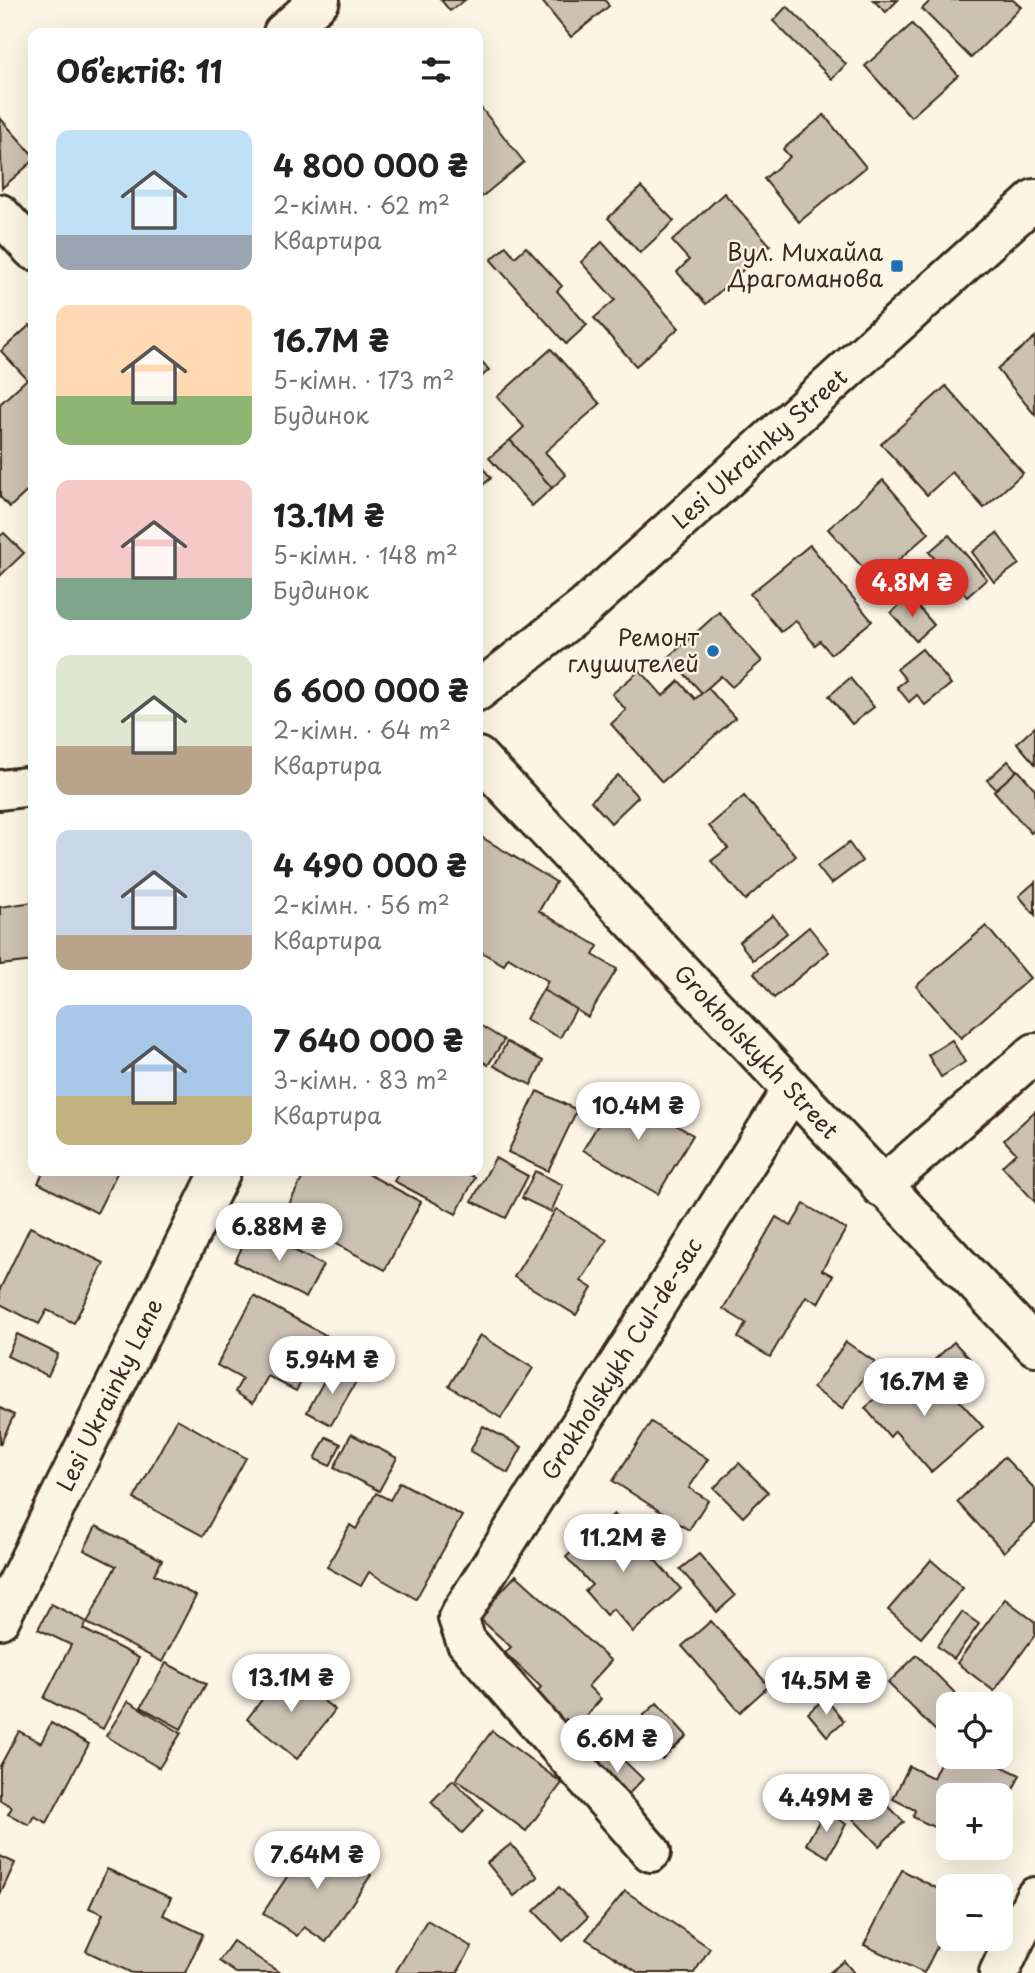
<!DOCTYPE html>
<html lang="uk">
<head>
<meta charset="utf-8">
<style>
  :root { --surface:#fff; --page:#f2f2f2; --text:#222; --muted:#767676; --accent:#d93025 }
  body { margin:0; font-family:"Playpen Sans",sans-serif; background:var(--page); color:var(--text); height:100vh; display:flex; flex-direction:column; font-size:26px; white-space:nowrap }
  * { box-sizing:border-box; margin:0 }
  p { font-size:23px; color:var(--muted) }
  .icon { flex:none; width:38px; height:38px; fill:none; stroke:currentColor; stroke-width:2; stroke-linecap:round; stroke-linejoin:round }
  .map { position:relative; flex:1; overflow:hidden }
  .sheet { position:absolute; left:28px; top:28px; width:455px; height:1148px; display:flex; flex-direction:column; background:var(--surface); border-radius:14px; box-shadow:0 7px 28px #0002 }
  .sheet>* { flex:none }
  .buttons { position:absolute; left:936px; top:1692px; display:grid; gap:14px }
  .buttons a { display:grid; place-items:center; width:77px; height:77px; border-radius:14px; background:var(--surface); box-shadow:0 7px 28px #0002; font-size:35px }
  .price { position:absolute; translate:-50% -60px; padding:0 16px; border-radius:24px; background:#fff; color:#222; font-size:23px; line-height:46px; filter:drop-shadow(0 2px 4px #0008) }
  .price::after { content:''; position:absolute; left:50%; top:42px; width:21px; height:16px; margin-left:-10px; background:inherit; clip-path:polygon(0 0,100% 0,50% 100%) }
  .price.selected { background:var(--accent); color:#fff }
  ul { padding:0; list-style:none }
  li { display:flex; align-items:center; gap:21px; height:175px; padding:0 28px }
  li span { display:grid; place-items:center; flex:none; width:196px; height:140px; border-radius:14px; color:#555 }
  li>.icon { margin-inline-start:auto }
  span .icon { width:84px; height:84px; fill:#fffc; stroke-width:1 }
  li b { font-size:30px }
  h2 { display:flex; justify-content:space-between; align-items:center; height:84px; padding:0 28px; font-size:30px }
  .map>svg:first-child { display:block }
  .building { fill:#ccc2b3; stroke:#3b2a1e; stroke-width:2 }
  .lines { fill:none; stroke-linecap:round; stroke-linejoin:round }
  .minor-casing { stroke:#3b2a1e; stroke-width:44 }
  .major-casing { stroke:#3b2a1e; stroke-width:44 }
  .minor { stroke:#fcf5e5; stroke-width:38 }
  .major { stroke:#fcf5e5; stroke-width:38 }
  .poi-dot { fill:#1f6fb2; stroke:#fcf5e5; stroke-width:2.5 }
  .labels { text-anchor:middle; stroke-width:5; stroke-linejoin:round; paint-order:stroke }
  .poi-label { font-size:23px; fill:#3b2a1e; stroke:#fcf5e5; text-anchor:end }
  .street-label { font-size:23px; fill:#3b2a1e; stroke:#fcf5e5 }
</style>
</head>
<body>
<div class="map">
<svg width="1035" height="1973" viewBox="0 0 1035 1973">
  <rect width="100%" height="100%" fill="#fcf5e5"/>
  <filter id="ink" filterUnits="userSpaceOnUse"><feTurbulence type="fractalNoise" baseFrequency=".0143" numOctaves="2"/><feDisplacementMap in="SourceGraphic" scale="14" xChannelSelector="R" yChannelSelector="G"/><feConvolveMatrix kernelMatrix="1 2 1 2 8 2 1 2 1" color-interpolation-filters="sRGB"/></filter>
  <g filter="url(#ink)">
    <g class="building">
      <polygon points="441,0 465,0 450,11"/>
      <polygon points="541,0 605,0 609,6 571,37"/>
      <polygon points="873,0 898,0 886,12"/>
      <polygon points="931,0 1013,0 1021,7 971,58 922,9"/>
      <polygon points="787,6 846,64 832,79 773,21"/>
      <polygon points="912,24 958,75 911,117 865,66"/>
      <polygon points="478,104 524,162 478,200"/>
      <polygon points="824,115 866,167 799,222 764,179 790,157 783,149"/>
      <polygon points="0,118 33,155 33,161 2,188"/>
      <polygon points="641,187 674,221 640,253 608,218"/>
      <polygon points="724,193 770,245 706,304 677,272 689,260 672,241"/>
      <polygon points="602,242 679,328 636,366 594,318 615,300 581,262"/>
      <polygon points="506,246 515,257 526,247 562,286 557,291 587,325 566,344 491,260"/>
      <polygon points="30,325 33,328 33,486 10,507 0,497 0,404 27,379 1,351"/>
      <polygon points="1035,337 1035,415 997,369"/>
      <polygon points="551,349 600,404 545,452 566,475 552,488 510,440 524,427 497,397"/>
      <polygon points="478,357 489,370 478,380"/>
      <polygon points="946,386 1023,473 984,508 952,472 927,495 881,444"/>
      <polygon points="510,440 552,488 532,506 489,458"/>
      <polygon points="478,462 491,478 478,489"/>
      <polygon points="883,480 929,533 875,581 828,529"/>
      <polygon points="4,533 24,553 0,576 0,536"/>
      <polygon points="997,533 1019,564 994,582 972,552"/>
      <polygon points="949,535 987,579 967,597 929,552"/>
      <polygon points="810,545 872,621 831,654 820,641 815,645 796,621 781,632 750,594"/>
      <polygon points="909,596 934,625 916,641 891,613"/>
      <polygon points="719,612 762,661 732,687 721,676 702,693 669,657"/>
      <polygon points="922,649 951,684 925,705 917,695 909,702 897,687 906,680 897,669"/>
      <polygon points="640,670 663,696 679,681 695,699 708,688 735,718 662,782 611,724 626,710 612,694"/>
      <polygon points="850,678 874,707 852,724 829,696"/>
      <polygon points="1035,727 1035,764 1017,743"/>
      <polygon points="1008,761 1017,771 996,789 987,780"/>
      <polygon points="1018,770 1035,789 1035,829 1031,833 994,791"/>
      <polygon points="618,775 638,797 611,823 591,801"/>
      <polygon points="744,796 796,856 745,900 711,861 728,848 709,826"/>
      <polygon points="478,835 556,882 539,911 598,946 593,955 617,969 588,1017 543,990 548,981 508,957 504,965 478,950"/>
      <polygon points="849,843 862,861 831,884 817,866"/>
      <polygon points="1035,882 1035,915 1019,896"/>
      <polygon points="33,902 33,961 0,965 0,907"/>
      <polygon points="773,915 787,933 753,960 739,942"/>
      <polygon points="986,926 1030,978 961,1038 916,986"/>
      <polygon points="809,927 829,952 774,998 754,973"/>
      <polygon points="543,990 576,1009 560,1038 526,1019"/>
      <polygon points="478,1024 504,1040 488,1065 478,1058"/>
      <polygon points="952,1040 965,1062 941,1077 928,1055"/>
      <polygon points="507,1042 543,1061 531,1085 494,1066"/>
      <polygon points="537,1091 577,1110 548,1171 508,1152"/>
      <polygon points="618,1091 693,1135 658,1194 583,1150"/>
      <polygon points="1035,1111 1035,1202 1002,1166 1016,1153 1004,1140"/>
      <polygon points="495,1158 528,1176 506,1218 472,1201"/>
      <polygon points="44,1171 118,1171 97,1213 38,1183"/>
      <polygon points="306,1171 362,1171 421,1202 385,1270 283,1216"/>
      <polygon points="400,1171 463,1171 475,1178 456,1214 394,1181"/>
      <polygon points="535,1171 563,1185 551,1212 522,1198"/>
      <polygon points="804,1204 846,1229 822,1270 833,1276 818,1303 806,1296 770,1357 738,1338 746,1323 723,1309 776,1217 791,1226"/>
      <polygon points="556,1209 607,1240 581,1281 592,1288 576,1315 514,1277"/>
      <polygon points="30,1227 104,1263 74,1323 47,1310 39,1324 0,1304 0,1289"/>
      <polygon points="251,1228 323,1265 306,1298 235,1262"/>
      <polygon points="254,1296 327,1336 296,1391 268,1376 253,1403 235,1392 242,1379 217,1365"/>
      <polygon points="17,1334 58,1354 48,1376 7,1356"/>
      <polygon points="480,1335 533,1368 501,1418 449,1386"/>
      <polygon points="846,1342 875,1362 842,1409 813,1388"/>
      <polygon points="954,1342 970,1359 935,1390 920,1373"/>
      <polygon points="913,1365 935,1390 943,1382 983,1427 931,1472 895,1431 890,1437 865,1408"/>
      <polygon points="332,1366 357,1380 331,1425 307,1412"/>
      <polygon points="0,1408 14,1415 0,1445"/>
      <polygon points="177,1419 246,1458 203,1536 134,1499"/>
      <polygon points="651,1422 708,1459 689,1488 708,1500 689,1530 613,1481"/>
      <polygon points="483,1426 522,1447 508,1473 470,1451"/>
      <polygon points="351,1434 397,1458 379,1491 334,1468"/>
      <polygon points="326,1437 341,1444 330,1466 315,1459"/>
      <polygon points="1004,1457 1035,1489 1035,1523 1004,1552 957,1502"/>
      <polygon points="739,1463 768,1492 743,1517 714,1488"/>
      <polygon points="400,1482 462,1516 416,1599 369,1572 361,1586 327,1567 350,1525 356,1529 376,1493 390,1500"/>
      <polygon points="614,1514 681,1589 633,1632 613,1609 606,1615 585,1591 592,1585 566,1557"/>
      <polygon points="96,1526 162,1560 154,1574 196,1596 162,1662 87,1623 116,1566 84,1550"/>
      <polygon points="699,1554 735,1596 717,1612 680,1569"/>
      <polygon points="931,1560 963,1588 921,1638 888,1610"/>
      <polygon points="516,1575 611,1661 588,1686 601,1699 576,1728 566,1719 560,1727 530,1699 541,1687 505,1653 511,1647 478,1617"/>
      <polygon points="1005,1599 1035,1622 1035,1635 994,1691 957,1663"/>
      <polygon points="51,1604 87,1622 83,1629 139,1658 103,1729 44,1698 71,1645 38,1629"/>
      <polygon points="962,1612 979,1624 954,1659 937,1646"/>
      <polygon points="711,1621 769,1686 740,1712 682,1646"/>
      <polygon points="917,1655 966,1704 948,1704 948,1722 938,1733 888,1683"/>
      <polygon points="166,1663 206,1684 181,1729 141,1707"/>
      <polygon points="285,1670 335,1710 297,1759 247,1719"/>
      <polygon points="825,1698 844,1721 827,1736 808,1713"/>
      <polygon points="128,1701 181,1733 159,1768 106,1736"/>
      <polygon points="657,1703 687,1736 662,1759 632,1726"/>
      <polygon points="51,1723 89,1744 47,1823 34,1816 29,1825 8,1814 12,1807 0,1800 0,1766 19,1731 41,1743"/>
      <polygon points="492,1731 562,1783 526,1831 456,1779"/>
      <polygon points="948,1746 948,1757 982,1757 1020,1775 1001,1815 1001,1796 948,1796 948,1834 913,1817 915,1810 893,1799 909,1766 933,1778"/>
      <polygon points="612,1749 643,1779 621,1802 590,1771"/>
      <polygon points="453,1780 484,1810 462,1833 431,1802"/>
      <polygon points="865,1782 904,1822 879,1846 841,1806"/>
      <polygon points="825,1811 846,1824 828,1857 806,1844"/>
      <polygon points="314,1836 371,1875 326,1942 304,1927 297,1936 263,1913"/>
      <polygon points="511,1844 538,1877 514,1896 487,1863"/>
      <polygon points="0,1856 15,1863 0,1895"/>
      <polygon points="107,1869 171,1898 163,1915 203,1934 185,1973 132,1973 86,1951 103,1914 89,1908"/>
      <polygon points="902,1870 948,1894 948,1925 924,1973 864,1945"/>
      <polygon points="559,1887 588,1917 563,1941 534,1911"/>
      <polygon points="625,1891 710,1948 694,1973 639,1973 586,1939"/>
      <polygon points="427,1920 472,1947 457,1973 395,1973"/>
      <polygon points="233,1941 280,1973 236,1973 219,1961"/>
      <polygon points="844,1961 854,1973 829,1973"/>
    </g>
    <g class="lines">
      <defs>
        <g id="minor">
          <polyline points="283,33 320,0"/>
          <polyline points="0,214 33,250"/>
          <polyline points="478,757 1035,1346"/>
          <polyline points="881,1187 1035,1053"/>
          <polyline points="0,1619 221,1171"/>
          <polyline points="651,1852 466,1641 458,1618 792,1090"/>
          <polyline points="999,1973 1035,1897"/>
        </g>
        <g id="major">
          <polyline points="478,691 584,608 1035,199"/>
          <polyline points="0,790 33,786"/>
        </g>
      </defs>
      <use href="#minor" class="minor-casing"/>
      <use href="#major" class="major-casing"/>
      <use href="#minor" class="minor"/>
      <use href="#major" class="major"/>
    </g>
  </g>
  <g class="poi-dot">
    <rect x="890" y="259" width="14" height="14" rx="3.5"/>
    <circle cx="713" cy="651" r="7"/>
  </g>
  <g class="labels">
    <g class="poi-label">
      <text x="883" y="261">Вул. Михайла<tspan x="883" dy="26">Драгоманова</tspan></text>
      <text x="699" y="646">Ремонт<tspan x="699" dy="26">глушителей</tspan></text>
    </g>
    <g class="street-label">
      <text transform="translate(760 449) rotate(-42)" y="8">Lesi Ukrainky Street</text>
      <text transform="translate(756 1052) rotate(47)" y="8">Grokholskykh Street</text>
      <text transform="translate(622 1359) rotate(-58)" y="8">Grokholskykh Сul-de-sac</text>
      <text transform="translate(110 1395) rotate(-64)" y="8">Lesi Ukrainky Lane</text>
    </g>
  </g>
</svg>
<div class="buttons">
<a><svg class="icon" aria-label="locate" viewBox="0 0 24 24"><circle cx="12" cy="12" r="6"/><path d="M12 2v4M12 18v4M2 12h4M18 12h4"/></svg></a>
<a>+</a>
<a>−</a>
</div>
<b class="price selected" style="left:912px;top:619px">4.8M ₴</b>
<b class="price" style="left:638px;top:1142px">10.4M ₴</b>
<b class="price" style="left:279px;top:1263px">6.88M ₴</b>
<b class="price" style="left:332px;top:1396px">5.94M ₴</b>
<b class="price" style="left:924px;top:1418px">16.7M ₴</b>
<b class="price" style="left:623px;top:1574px">11.2M ₴</b>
<b class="price" style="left:291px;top:1714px">13.1M ₴</b>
<b class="price" style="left:826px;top:1717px">14.5M ₴</b>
<b class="price" style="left:617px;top:1775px">6.6M ₴</b>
<b class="price" style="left:826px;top:1834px">4.49M ₴</b>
<b class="price" style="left:317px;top:1891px">7.64M ₴</b>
<section class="sheet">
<h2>Об’єктів: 11<svg class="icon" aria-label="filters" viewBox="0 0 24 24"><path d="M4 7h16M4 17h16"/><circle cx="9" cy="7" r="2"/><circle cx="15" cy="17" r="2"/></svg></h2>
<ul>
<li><span style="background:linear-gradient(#bfe0f5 75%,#9aa5b1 0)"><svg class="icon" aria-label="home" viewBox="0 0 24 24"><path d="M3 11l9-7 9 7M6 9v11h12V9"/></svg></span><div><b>4 800 000 ₴</b><p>2-кімн. · 62 m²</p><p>Квартира</p></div></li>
<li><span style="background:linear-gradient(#ffd9b3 65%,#8fb573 0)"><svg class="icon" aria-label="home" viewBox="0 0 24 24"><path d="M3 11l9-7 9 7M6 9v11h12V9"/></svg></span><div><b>16.7M ₴</b><p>5-кімн. · 173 m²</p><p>Будинок</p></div></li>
<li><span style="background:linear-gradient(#f6c9c9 70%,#7fa58c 0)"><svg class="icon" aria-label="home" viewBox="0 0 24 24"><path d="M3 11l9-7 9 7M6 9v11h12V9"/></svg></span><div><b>13.1M ₴</b><p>5-кімн. · 148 m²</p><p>Будинок</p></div></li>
<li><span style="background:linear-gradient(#dfe7d0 65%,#b9a48a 0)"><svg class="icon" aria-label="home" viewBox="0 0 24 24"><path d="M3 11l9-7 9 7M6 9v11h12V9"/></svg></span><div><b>6 600 000 ₴</b><p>2-кімн. · 64 m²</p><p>Квартира</p></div></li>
<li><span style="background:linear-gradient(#c9d6e8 75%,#b9a48a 0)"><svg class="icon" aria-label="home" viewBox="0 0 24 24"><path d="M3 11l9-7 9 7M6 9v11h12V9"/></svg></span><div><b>4 490 000 ₴</b><p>2-кімн. · 56 m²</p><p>Квартира</p></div></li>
<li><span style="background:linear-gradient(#a9c7e8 65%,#c2b280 0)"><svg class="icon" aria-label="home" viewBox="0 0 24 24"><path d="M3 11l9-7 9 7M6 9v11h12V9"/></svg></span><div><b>7 640 000 ₴</b><p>3-кімн. · 83 m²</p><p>Квартира</p></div></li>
</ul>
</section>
</div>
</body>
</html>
